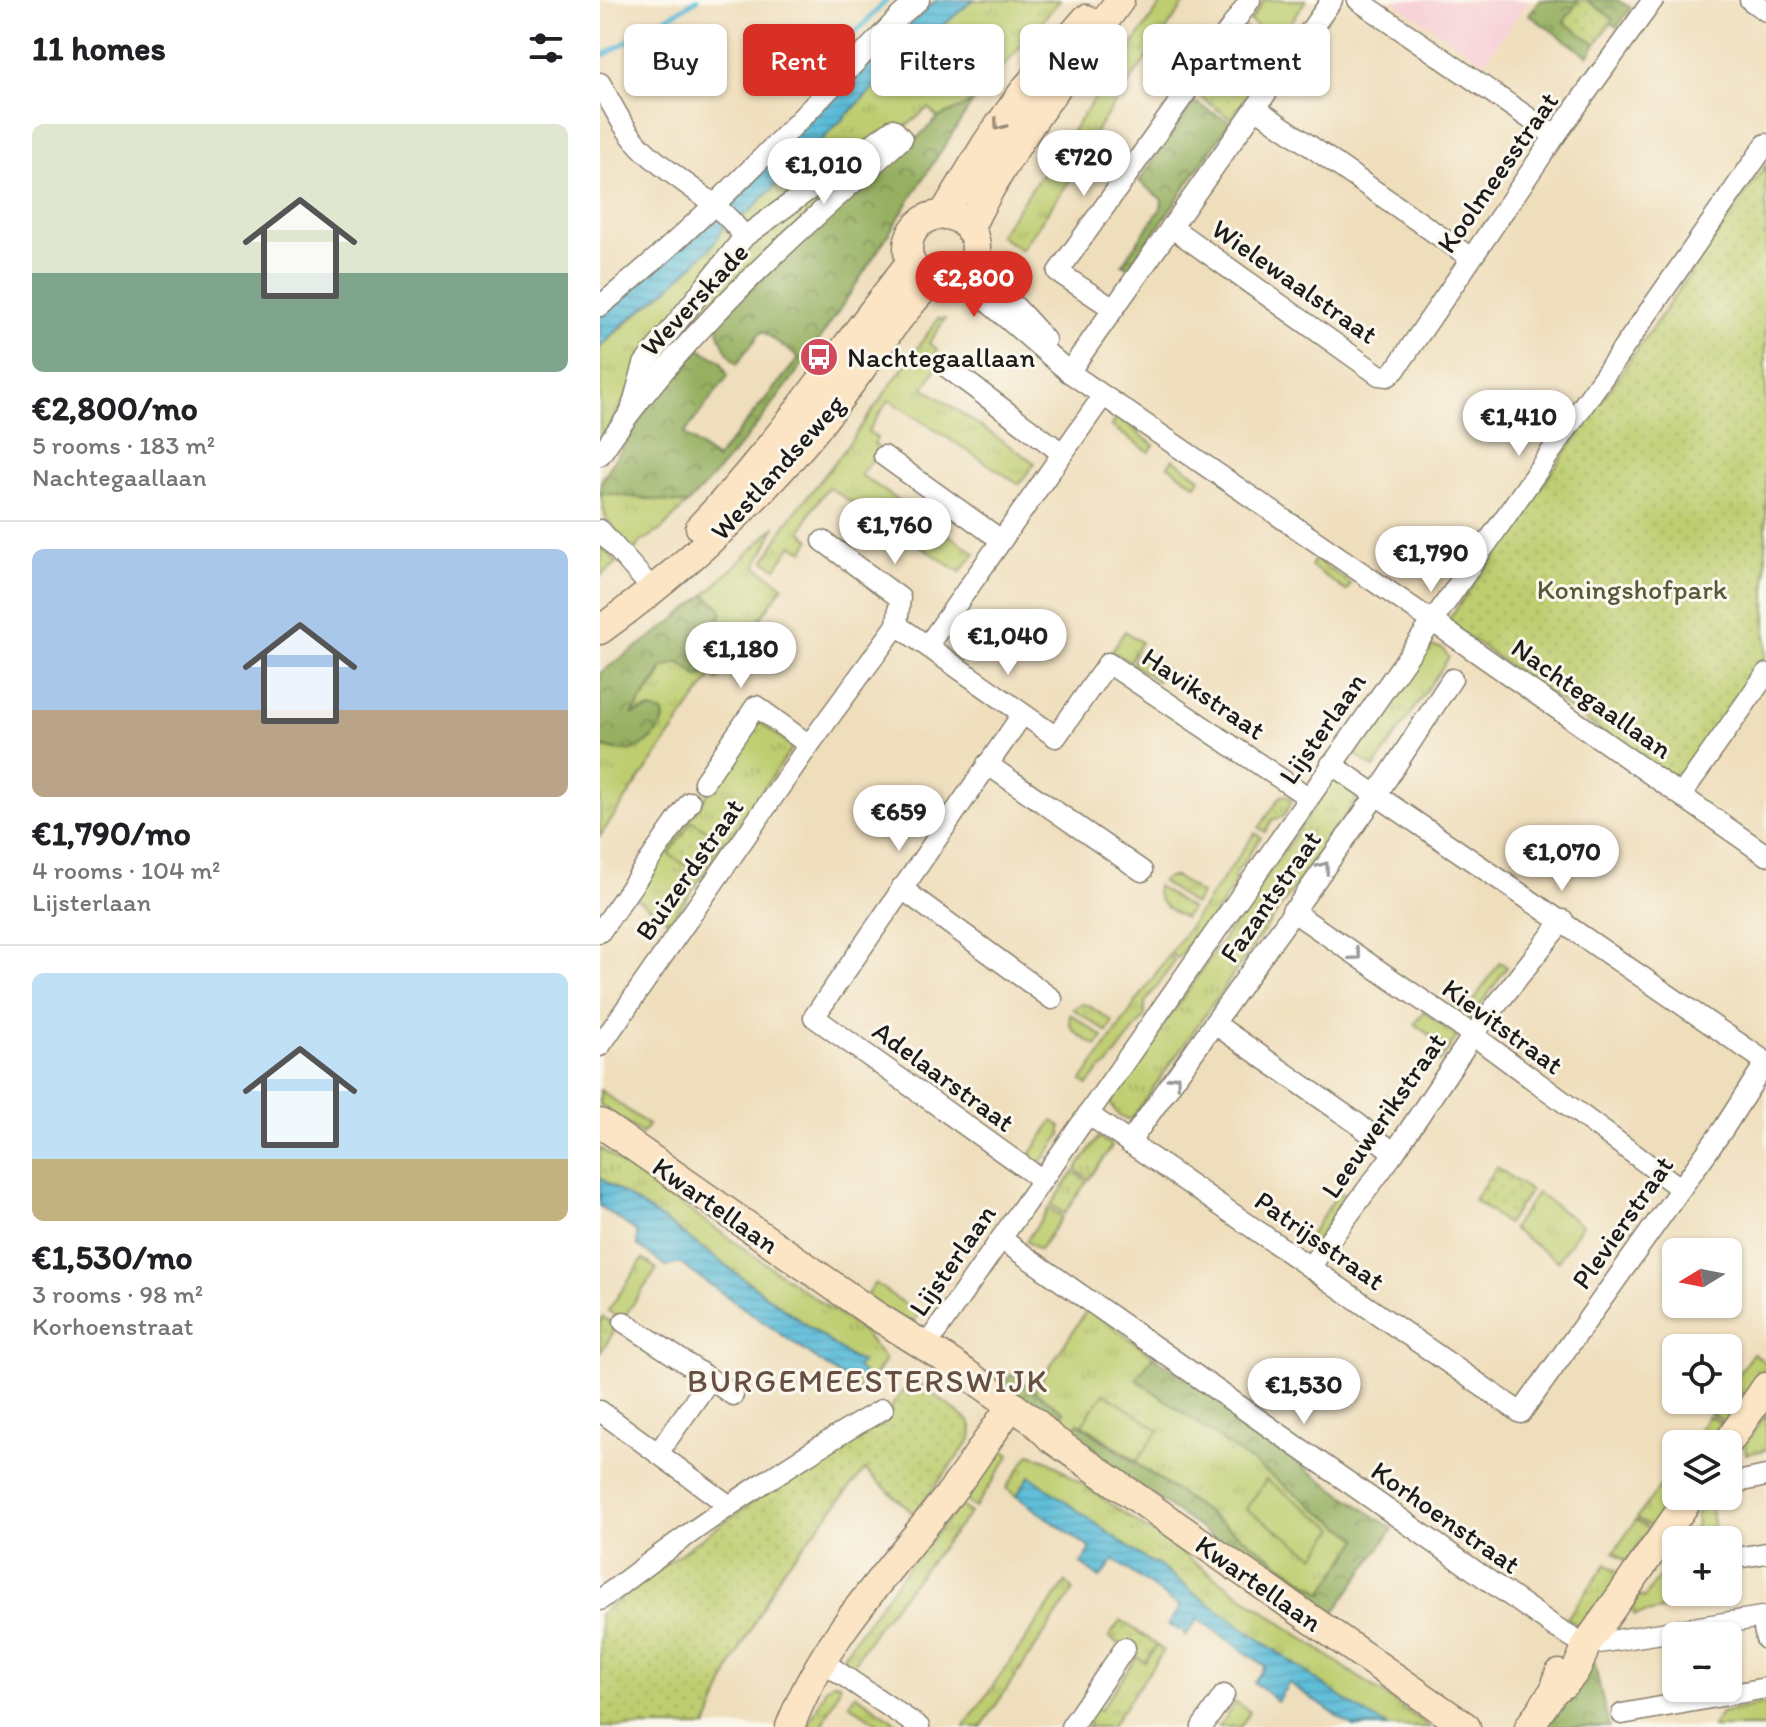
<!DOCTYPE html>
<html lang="en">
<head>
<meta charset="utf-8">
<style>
  :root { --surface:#fff; --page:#f2f2f2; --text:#202124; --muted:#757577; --line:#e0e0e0; --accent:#d93025 }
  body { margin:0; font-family:Itim,sans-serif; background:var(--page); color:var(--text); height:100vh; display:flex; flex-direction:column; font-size:30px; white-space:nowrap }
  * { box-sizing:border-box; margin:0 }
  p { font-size:26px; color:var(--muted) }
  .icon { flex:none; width:44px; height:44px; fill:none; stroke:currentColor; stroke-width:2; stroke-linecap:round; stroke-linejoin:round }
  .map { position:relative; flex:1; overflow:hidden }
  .drawer { display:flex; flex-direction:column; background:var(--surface); width:600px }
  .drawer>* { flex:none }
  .banner { position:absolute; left:24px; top:24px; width:760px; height:72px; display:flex; gap:16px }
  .needle { width:52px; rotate:260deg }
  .controls { position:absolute; left:1062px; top:1238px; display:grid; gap:16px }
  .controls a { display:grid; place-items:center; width:80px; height:80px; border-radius:12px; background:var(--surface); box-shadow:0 2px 6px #0004; font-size:40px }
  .price { position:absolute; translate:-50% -68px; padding:0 18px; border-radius:28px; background:#fff; color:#222; font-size:26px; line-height:52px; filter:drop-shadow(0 2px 4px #0008) }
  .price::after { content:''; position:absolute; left:50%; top:48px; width:24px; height:18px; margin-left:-12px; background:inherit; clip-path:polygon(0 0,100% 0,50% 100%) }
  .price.active { background:var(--accent); color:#fff }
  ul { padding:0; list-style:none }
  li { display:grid; align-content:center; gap:16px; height:424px; padding:0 32px }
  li+li { border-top:2px solid var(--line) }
  li span { display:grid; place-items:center; height:248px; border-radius:12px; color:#555 }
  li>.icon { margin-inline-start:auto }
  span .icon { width:144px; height:144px; fill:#fffc; stroke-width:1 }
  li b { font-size:34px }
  h2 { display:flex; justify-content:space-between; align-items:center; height:96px; padding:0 32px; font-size:34px }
  .chip { padding:0 28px; border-radius:12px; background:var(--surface); box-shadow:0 2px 6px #0004; font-size:28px; line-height:72px }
  .chip.active { background:var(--accent); color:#fff }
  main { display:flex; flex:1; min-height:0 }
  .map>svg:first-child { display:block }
  .built { fill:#f7cfd5 }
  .grass { fill:url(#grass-tufts); stroke:#6d7446; stroke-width:2 }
  .forest { fill:url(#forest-crowns); stroke:#59663f; stroke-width:2 }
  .park { fill:url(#park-dots); stroke:#6d7446; stroke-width:2 }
  .garden { fill:#becd70; stroke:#6d7446; stroke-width:2 }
  .water { fill:url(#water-rules); stroke:#3b6c7a; stroke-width:2 }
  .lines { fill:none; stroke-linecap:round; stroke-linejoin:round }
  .stream { stroke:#5abbd8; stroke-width:5 }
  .street-casing { stroke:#867d6c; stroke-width:23 }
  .secondary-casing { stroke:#867d6c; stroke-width:31 }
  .street { stroke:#fff; stroke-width:20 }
  .secondary { stroke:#fce5c4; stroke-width:28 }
  .oneway { stroke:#978b78 }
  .oneway2 { stroke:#999 }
  .labels { text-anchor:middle; stroke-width:6; stroke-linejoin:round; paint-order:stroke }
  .street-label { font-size:28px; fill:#1c1c1c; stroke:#fbf7ec }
  .poi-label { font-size:28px; fill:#1c1c1c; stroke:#fbf7ec; text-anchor:start }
  .park-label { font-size:28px; fill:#555a39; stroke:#fbf7ec }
  .quarter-label { font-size:32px; letter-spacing:2px; fill:#674f42; stroke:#fbf7ec }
</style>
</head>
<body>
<main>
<section class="drawer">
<h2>11 homes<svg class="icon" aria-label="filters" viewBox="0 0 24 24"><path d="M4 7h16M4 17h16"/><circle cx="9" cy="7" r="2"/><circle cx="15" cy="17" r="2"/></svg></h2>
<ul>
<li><span style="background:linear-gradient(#dfe7d0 60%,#7fa58c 0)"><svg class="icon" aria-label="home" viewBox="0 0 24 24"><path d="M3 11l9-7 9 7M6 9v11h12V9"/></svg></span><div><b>€2,800/mo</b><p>5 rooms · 183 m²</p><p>Nachtegaallaan</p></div></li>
<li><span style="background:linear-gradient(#a9c7e8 65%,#b9a48a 0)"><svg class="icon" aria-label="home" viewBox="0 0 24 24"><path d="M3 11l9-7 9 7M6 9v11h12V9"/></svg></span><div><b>€1,790/mo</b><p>4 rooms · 104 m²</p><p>Lijsterlaan</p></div></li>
<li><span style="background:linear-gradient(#bfe0f5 75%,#c2b280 0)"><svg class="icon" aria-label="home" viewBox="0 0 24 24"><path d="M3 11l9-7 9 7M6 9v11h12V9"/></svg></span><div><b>€1,530/mo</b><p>3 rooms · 98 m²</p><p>Korhoenstraat</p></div></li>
</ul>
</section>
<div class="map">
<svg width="1166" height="1727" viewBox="0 0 1166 1727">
  <defs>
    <pattern id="grass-tufts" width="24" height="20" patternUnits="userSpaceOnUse" patternTransform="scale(2)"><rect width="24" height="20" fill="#becd70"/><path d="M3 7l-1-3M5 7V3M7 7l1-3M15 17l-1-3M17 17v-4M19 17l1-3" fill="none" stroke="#a3af60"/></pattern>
    <pattern id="forest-crowns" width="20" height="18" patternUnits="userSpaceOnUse" patternTransform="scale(2)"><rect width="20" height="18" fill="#96b062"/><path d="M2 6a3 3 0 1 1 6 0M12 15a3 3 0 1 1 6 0" fill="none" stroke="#7a8e50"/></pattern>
    <pattern id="park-dots" width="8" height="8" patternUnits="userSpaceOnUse" patternTransform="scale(2)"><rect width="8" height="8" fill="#becd70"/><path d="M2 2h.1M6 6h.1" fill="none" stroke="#a3af60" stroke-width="1.8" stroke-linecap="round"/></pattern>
    <pattern id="water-rules" width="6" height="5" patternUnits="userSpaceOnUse" patternTransform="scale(2)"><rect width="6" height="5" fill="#5abbd8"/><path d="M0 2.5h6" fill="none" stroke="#4ea0b9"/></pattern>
  </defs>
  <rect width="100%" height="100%" fill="#fbf7ec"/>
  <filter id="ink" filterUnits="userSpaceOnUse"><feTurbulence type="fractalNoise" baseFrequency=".0125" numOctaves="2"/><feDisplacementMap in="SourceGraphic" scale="16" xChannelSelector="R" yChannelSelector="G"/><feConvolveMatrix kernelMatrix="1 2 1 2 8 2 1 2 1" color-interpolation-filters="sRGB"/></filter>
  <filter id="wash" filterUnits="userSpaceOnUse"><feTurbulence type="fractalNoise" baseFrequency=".006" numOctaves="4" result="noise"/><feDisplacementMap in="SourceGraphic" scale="32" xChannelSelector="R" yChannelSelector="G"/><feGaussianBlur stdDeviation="1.8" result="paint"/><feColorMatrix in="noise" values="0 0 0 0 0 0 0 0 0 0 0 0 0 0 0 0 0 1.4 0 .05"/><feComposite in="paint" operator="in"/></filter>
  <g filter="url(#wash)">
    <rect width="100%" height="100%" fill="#efdebc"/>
    <polygon class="built" points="791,0 929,0 884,62"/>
    <g class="grass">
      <polygon points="373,0 460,0 373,102 338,118 328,108 301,131 149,226 135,219 148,213 299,63"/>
      <polygon points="564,0 587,0 491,138 488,137 478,150 486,157 421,250 399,235"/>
      <polygon points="646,28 679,53 653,89 619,65"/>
      <polygon points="290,135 41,388 47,373 140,250"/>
      <path d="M125 224 132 243 30 390C18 409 13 425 0 443V348C39 307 98 274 125 224Z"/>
      <polygon points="338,319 345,319 329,343 338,350 334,357 340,362 324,388 435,463 419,484 289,400 268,431 277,438 274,444 281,449 261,475 375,553 360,572 228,487 212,510 201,531 210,540 204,551 192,545 176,568 165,561 185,525 242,453"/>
      <path d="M512 412C528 422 538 434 554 445L549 452 511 426 517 418Z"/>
      <polygon points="573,459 600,478 596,485 568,466"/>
      <polygon points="0,493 87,504 61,530 41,542 33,552 6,518"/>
      <polygon points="176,526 156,566 183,586 118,680 112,676 0,836 0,745 7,748 58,679 63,668 80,662 98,677 110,671 118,662 111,634 120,618 120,607 105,595"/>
      <polygon points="0,545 17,563 0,576"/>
      <polygon points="715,559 751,584 746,591 711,566"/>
      <polygon points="525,631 541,642 529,662 517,654 510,654"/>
      <polygon points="828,646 842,648 849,657 774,768 753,753"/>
      <polygon points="540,652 565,669 557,681 532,664"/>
      <polygon points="159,722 193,747 72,919 67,920 34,897"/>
      <polygon points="735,777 758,797 531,1120 518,1115 510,1103"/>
      <polygon points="686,795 692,801 683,817 673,819 665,832 659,828 681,796"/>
      <polygon points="655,833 661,837 635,874 633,888 596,942 588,944 578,958 570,954"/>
      <polygon points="568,877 576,877 601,894 594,905 561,881"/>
      <path d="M557 886 591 909 584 918C571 910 554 903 557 886Z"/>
      <polygon points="568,956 575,961 545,1003 545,1016 508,1065 500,1070 488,1085 482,1081"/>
      <polygon points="900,962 907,967 870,1020 864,1019 848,1008 856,999 869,1007"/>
      <polygon points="481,1004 488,1005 513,1022 507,1032 473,1009"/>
      <polygon points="824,1011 857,1037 840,1062 837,1060 846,1047 815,1024"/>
      <path d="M470 1014 503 1037 496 1046C483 1037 466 1031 470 1014Z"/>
      <polygon points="0,1090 48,1125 42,1134 0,1105"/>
      <polygon points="453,1121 461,1126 461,1135 440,1164 433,1164 427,1159"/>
      <polygon points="499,1137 512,1146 489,1179 476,1170"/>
      <polygon points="0,1148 262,1331 285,1360 264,1392 245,1379 252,1375 260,1380 257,1368 261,1363 252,1358 72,1226 0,1178"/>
      <polygon points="474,1172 487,1181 464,1214 451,1205"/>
      <polygon points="739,1192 747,1196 712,1246 706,1241"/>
      <polygon points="937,1193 982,1225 958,1261 912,1229"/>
      <polygon points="449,1208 462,1217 439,1250 426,1241"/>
      <polygon points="43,1259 57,1269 22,1320 8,1311"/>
      <polygon points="275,1283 319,1314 309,1328 265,1297"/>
      <polygon points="488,1308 553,1356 536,1379 760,1539 722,1593 479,1423 468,1437 454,1427 463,1412 434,1391"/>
      <polygon points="3,1317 17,1327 0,1353 0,1322"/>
      <polygon points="1153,1353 1166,1363 1166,1371 1147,1397 1129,1387"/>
      <polygon points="1128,1391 1144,1402 1133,1419 1128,1416 1124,1422 1110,1413 1120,1400 1128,1400"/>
      <polygon points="1166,1414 1166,1450 1146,1454 1145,1444"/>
      <polygon points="1108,1416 1121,1423 1107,1444 1089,1444"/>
      <polygon points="395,1444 410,1455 375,1508 364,1499 368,1494 362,1489"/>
      <polygon points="430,1454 449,1461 830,1727 789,1727 758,1710 591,1591 558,1565 545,1559 430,1477 416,1496 406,1488"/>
      <polygon points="1068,1475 1076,1480 1076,1490 1051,1527 1037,1518"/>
      <polygon points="1110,1503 1115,1537 1118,1536 1119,1540 1085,1540 1097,1524 1096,1515 1103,1505"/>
      <polygon points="360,1505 370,1513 282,1620 250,1668 243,1663 244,1654 307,1568"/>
      <polygon points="1036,1520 1049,1529 1027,1562 1014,1552"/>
      <polygon points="1076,1553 1076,1592 1128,1592 1129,1598 1034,1615 1033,1605 1039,1595 1044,1598"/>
      <polygon points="1006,1564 1023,1575 984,1630 967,1618"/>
      <polygon points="466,1582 474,1590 381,1727 364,1727"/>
      <polygon points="557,1645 563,1651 511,1727 487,1727 490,1723 485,1719 494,1707 500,1710 537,1657 545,1662"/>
      <polygon points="233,1682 239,1683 240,1687 222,1727 208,1727 225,1690"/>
      <polygon points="255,1694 303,1727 283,1727 249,1704"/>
      <polygon points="636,1702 650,1712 640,1727 618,1727"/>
      <polygon points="1166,1703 1166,1727 1112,1727 1121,1713"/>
    </g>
    <g class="forest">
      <polygon points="939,0 979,0 964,22 996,44 988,56 929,15"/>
      <polygon points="987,0 1017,0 1031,8 1017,27 1010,23 1013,19"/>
      <path d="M373 102C282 238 203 387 87 504L0 493 1 481 53 400 96 347 121 361 128 376 84 434 116 459 199 358 162 331 137 364C127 356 118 335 117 322L220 223 274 179 338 118Z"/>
      <polygon points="594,102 630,122 530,268 522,264 561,208 562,200 539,181"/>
      <path d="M105 595 120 607 122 613 111 634 113 642 120 648 122 657C116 666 109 674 98 677L80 662 63 668 33 714 51 709 63 713C65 721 63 725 58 731 44 752 22 755 0 745V673L68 625Z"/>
      <polygon points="553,1356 638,1415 635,1420 793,1529 730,1618 468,1437 478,1423 722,1593 759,1539 536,1379"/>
      <polygon points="411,1374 464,1412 454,1427 400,1389"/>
      <polygon points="994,1662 1009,1727 943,1727 989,1665"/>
    </g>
    <g class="park">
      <polygon points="979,0 986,0 1013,19 996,44 964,22"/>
      <polygon points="619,65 653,89 631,119 598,95"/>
      <polygon points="1166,165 1166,655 1076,784 847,622"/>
      <polygon points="92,821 122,840 98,874 69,854"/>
      <polygon points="897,1167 930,1191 907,1224 874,1200"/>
      <polygon points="312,1378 368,1420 372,1428 371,1439 314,1514 265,1470 181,1572 131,1667 107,1727 0,1727 0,1614 93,1544 205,1465 261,1431 283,1426 288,1419 289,1410"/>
      <polygon points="521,1620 557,1645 545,1662 509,1637"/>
    </g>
    <g class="garden">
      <polygon points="664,0 706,0 678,41 650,21"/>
      <polygon points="504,1393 559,1430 537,1461 482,1424"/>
      <polygon points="666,1480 735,1528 715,1556 646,1509"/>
    </g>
    <g class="water">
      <path d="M336 0H373L299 63 148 213 125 224 115 242 107 251 68 289 22 325 0 348V317C118 217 221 101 336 0Z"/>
      <polygon points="0,1178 72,1226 251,1358 262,1362 257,1368 264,1374 260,1380 252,1375 245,1379 79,1263 67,1267 37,1245 37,1232 0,1206"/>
      <polygon points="430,1476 545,1559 558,1565 591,1591 758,1709 789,1727 753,1727 689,1683 677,1701 654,1682 665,1666 598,1619 585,1637 584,1632 568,1625 580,1607 514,1560 500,1578 481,1564 491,1549 416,1496"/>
    </g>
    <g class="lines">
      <g class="stream">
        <polyline points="4,55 97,0"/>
        <polyline points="215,74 286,1"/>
      </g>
    </g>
  </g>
  <g filter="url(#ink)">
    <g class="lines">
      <defs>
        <g id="street">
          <polyline points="758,0 955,136"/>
          <polyline points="1150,0 1166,11"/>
          <polyline points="619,44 650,0"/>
          <path d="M0 83C13 106 25 133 45 151 77 182 118 199 144 237"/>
          <polyline points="657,109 871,258"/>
          <polyline points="571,227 779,375 788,376 795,370 955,136 1053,0"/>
          <path d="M373 262C396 289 423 312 445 340"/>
          <polyline points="357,280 382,297 469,372 832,621 1166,855"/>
          <path d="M0 306C108 219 204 115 301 15L319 0"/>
          <polyline points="512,308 458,272 604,67"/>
          <polyline points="344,365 462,453"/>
          <polyline points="469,372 732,0"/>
          <path d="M0 455C81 334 194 235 302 139L293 129 144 237 44 364 32 407"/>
          <polyline points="284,456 401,540"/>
          <polyline points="0,530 54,591"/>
          <polyline points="223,541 300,598 297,625"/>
          <polyline points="297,625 456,737 508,663 708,797"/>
          <polyline points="328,645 503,396"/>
          <polyline points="422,715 214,1017 442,1180"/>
          <polyline points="387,764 542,871"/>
          <polyline points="731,764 1166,1062"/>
          <polyline points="104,782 156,706 209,745"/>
          <polyline points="1082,794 1166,674"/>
          <polyline points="301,888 452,999"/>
          <polyline points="692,911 873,1035 1080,1188"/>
          <polyline points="0,932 90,802"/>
          <polyline points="615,1024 758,1124 794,1153"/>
          <polyline points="0,1046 209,745 297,625"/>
          <polyline points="488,1114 921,1413 1124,1128 1166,1062"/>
          <polyline points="529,1143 777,794 852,679"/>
          <polyline points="401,1239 955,1627 986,1645 1162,1617 1166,1639"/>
          <polyline points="710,1267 794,1153 873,1035 963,920"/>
          <polyline points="24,1322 110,1379 58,1453"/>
          <polyline points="326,1346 1166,144"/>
          <polyline points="110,1379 133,1395"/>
          <polyline points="0,1411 127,1504"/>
          <polyline points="1128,1484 1166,1476"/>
          <polyline points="1132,1559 1166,1553"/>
          <path d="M0 1600C92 1529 182 1467 283 1409"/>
          <polyline points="222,1661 319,1727"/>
          <polyline points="1022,1714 1166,1688"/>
          <polyline points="471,1727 525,1648"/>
          <polyline points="602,1727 624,1695"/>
        </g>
        <g id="secondary">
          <polyline points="343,215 386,144 426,88 486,19"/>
          <circle cx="342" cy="249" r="34"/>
          <path d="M369 229C409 146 467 74 520 0"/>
          <path d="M100 527C179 445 240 351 311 262"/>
          <path d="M0 630C79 573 148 510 211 435 252 385 286 329 331 281"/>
          <polyline points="0,1123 272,1313 347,1360 434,1421 451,1438 866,1727"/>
          <polyline points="1127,1444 1166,1387"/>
          <path d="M955 1689C972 1682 981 1662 986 1645L1091 1496"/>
          <path d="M190 1727C223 1638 291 1569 348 1496 371 1467 390 1435 412 1405"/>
          <polyline points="929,1727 955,1689 959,1674"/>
        </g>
      </defs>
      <use href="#street" class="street-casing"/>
      <use href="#secondary" class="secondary-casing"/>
      <use href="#street" class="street"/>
      <use href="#secondary" class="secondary"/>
    </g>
    <defs><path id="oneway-chevron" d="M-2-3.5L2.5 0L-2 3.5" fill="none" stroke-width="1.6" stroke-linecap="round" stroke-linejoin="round" transform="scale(2)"/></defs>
    <use class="oneway" href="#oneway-chevron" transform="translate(399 125) rotate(126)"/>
    <g class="oneway2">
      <use href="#oneway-chevron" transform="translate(724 867) rotate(-54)"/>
      <use href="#oneway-chevron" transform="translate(756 955) rotate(35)"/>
      <use href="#oneway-chevron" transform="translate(575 1080) rotate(-54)"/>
    </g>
  </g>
  <defs>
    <symbol id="bus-disc" viewBox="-11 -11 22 22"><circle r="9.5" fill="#d1495b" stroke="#fbf7ec"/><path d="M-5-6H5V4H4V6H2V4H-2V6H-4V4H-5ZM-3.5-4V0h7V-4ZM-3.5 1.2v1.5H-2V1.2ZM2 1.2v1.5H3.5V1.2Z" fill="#fff"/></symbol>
  </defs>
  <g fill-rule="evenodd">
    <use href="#bus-disc" x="197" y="335" width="44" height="44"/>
  </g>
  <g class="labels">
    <g class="street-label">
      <text transform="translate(897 172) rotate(-55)" y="10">Koolmeesstraat</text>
      <text transform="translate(695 281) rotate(35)" y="10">Wielewaalstraat</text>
      <text transform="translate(94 299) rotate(-47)" y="10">Weverskade</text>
      <text transform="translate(177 467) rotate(-48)" y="10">Westlandseweg</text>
      <text transform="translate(604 693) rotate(34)" y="10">Havikstraat</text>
      <text transform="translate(992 698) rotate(35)" y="10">Nachtegaallaan</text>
      <text transform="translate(722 728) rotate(-55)" y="10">Lijsterlaan</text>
      <text transform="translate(89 869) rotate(-55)" y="10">Buizerdstraat</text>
      <text transform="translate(670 896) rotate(-55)" y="10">Fazantstraat</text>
      <text transform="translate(903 1026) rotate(36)" y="10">Kievitstraat</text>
      <text transform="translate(344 1076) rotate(36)" y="10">Adelaarstraat</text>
      <text transform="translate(783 1115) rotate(-55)" y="10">Leeuwerikstraat</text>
      <text transform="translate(116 1205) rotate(35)" y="10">Kwartellaan</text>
      <text transform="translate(1022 1222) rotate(-55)" y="10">Plevierstraat</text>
      <text transform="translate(720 1240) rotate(35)" y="10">Patrijsstraat</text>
      <text transform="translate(352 1260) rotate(-55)" y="10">Lijsterlaan</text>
      <text transform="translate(846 1517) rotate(35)" y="10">Korhoenstraat</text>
      <text transform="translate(659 1583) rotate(35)" y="10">Kwartellaan</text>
    </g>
    <g class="poi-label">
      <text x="247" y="367">Nachtegaallaan</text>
    </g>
    <g class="park-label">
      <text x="1032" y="599">Koningshofpark</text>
    </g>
    <g class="quarter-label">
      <text x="268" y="1392">BURGEMEESTERSWIJK</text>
    </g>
  </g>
</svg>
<div class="controls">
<a><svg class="needle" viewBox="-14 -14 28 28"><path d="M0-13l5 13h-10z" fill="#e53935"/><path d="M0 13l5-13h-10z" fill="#757577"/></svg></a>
<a><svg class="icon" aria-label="locate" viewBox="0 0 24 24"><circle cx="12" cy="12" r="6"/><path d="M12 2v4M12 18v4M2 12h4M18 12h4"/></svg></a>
<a><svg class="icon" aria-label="layers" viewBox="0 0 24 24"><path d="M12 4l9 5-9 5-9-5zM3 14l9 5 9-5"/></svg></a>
<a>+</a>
<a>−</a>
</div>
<b class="price" style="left:484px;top:198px">€720</b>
<b class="price" style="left:224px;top:206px">€1,010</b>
<b class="price active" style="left:374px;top:319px">€2,800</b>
<b class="price" style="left:919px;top:458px">€1,410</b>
<b class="price" style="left:295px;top:566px">€1,760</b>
<b class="price" style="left:831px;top:594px">€1,790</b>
<b class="price" style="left:408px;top:677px">€1,040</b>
<b class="price" style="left:141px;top:690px">€1,180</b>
<b class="price" style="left:299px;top:853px">€659</b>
<b class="price" style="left:962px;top:893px">€1,070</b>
<b class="price" style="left:704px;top:1426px">€1,530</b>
<div class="banner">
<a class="chip">Buy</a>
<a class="chip active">Rent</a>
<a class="chip">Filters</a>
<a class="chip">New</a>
<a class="chip">Apartment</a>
</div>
</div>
</main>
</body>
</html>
